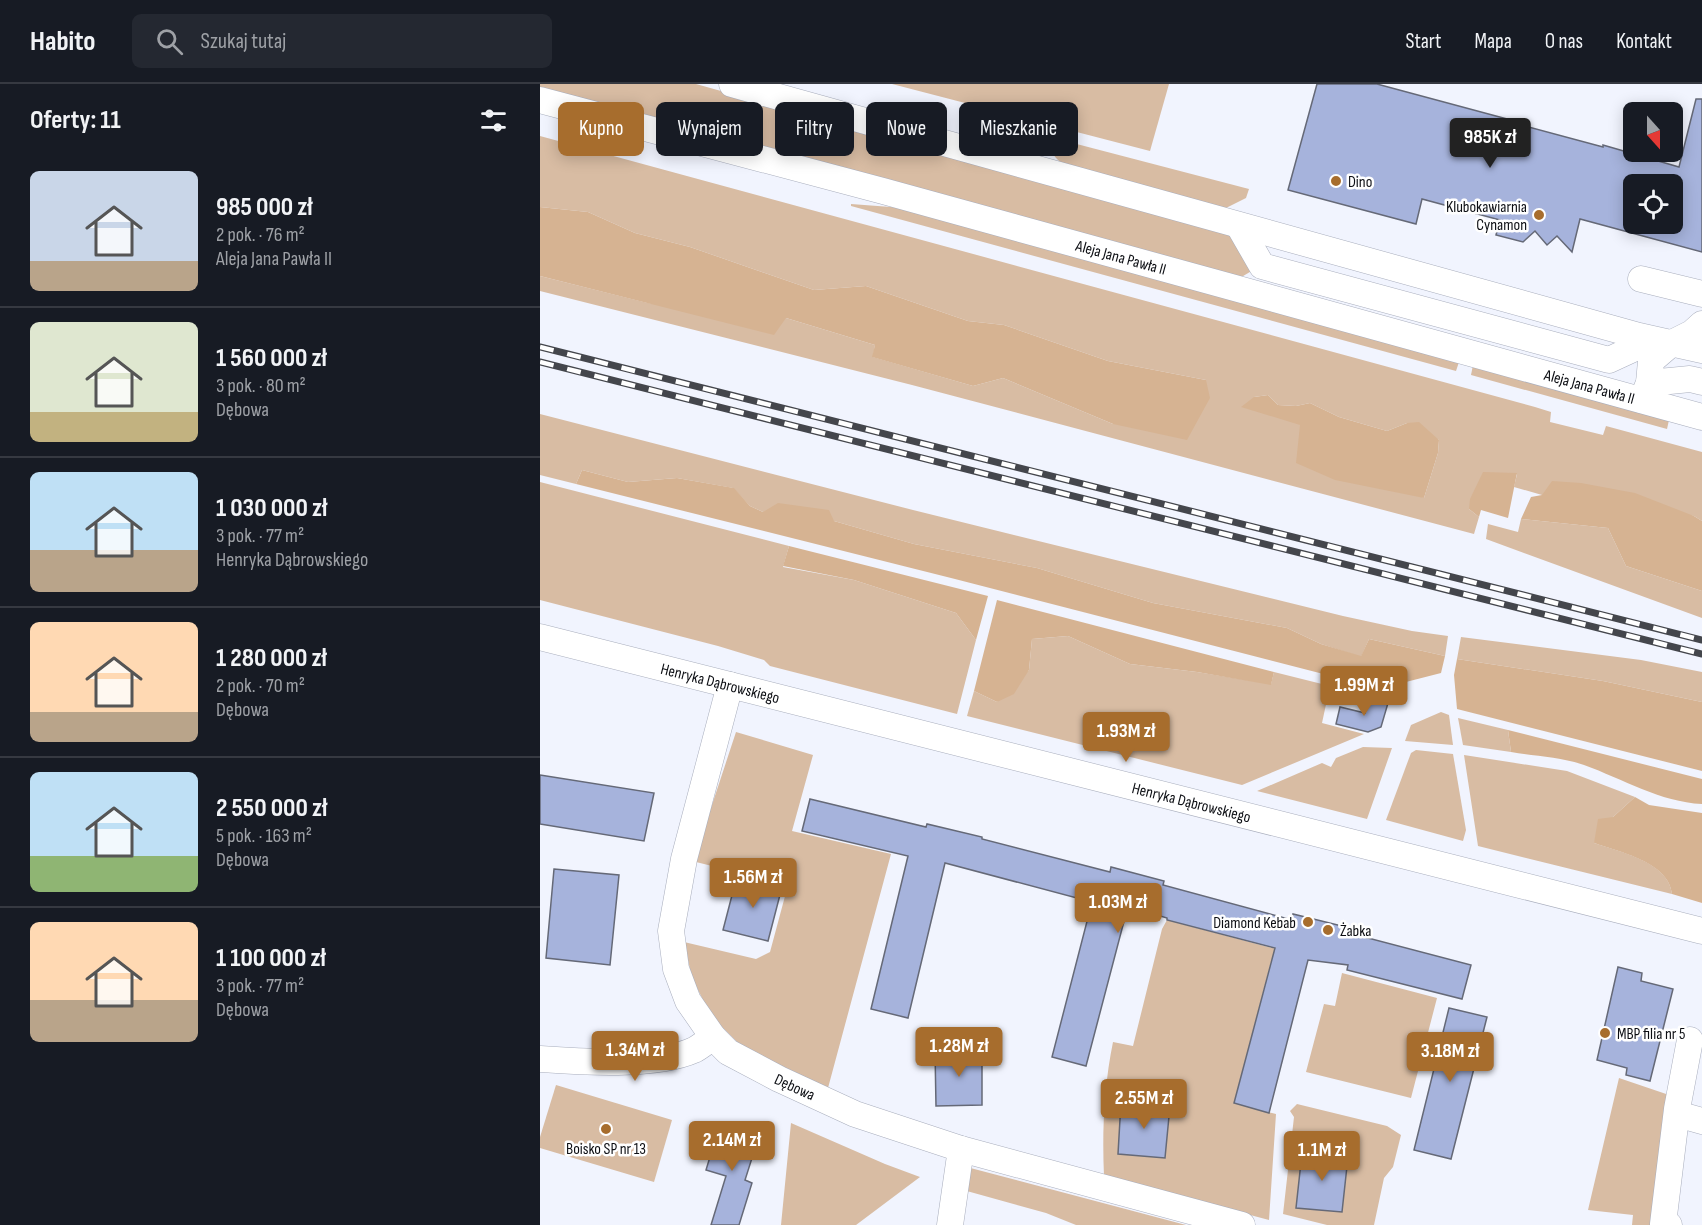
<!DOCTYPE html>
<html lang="pl">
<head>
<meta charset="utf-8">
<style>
  :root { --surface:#171b24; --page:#242831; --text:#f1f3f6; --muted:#9ea1a6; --line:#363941; --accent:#a76d2d }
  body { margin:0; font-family:"Sofia Sans Condensed",sans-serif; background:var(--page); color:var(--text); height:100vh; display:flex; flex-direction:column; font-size:22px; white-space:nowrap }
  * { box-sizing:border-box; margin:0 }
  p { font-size:20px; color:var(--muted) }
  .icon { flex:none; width:33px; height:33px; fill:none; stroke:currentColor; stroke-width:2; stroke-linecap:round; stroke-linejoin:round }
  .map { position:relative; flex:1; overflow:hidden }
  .sheet { display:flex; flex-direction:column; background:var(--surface); width:540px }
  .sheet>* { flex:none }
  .guide { position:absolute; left:18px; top:18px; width:570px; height:54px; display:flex; gap:12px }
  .needle { width:39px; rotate:159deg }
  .buttons { position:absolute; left:1083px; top:18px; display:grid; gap:12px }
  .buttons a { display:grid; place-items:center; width:60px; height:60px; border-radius:9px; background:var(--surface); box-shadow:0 3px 15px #0003; font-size:30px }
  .price { position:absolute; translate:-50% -51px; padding:0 14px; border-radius:6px; background:var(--accent); color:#fff; font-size:20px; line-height:39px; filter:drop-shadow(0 2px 3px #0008) }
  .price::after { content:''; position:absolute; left:50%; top:36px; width:18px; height:14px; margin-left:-9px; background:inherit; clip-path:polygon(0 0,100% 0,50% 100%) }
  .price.active { background:#222; color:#fff }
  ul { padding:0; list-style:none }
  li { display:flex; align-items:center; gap:18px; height:150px; padding:0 30px }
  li+li { border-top:2px solid var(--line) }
  li span { display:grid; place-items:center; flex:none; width:168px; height:120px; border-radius:9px; color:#555 }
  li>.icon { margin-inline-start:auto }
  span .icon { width:72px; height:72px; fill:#fffc; stroke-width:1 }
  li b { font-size:26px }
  h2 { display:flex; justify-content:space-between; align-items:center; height:72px; padding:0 30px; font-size:26px }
  .pill { padding:0 21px; border-radius:9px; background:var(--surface); box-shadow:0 3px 15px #0003; font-size:21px; line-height:54px }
  .pill.active { background:var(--accent); color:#fff }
  header { display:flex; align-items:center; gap:36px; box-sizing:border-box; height:84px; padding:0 30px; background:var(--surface); border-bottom:2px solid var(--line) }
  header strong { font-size:28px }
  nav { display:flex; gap:33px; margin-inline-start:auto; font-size:21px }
  .search { width:420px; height:54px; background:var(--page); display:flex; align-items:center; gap:15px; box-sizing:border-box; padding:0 21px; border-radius:9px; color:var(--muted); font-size:22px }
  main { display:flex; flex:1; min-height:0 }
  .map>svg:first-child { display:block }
  .green { fill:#d8bca3; fill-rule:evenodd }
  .forest { fill:#d6b392 }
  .building { fill:#a6b3dc; stroke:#656977; stroke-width:1.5; fill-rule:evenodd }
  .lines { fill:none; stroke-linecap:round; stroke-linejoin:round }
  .minor-casing { stroke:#a9aebd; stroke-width:27 }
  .minor { stroke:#fff; stroke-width:26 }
  .rail-casing { stroke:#44464c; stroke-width:7 }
  .rail { stroke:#fff; stroke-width:4.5; stroke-dasharray:14; stroke-linecap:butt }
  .poi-dot { fill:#a76d2d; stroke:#fff; stroke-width:2 }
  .labels { text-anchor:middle; stroke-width:5; stroke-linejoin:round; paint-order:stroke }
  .poi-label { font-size:16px; fill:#0c0e13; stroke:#fff; text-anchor:start }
  .street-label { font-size:16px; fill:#0c0e13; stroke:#fff }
</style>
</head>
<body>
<header>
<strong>Habito</strong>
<div class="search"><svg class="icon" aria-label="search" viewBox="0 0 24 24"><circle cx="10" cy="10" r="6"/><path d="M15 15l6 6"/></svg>Szukaj tutaj</div>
<nav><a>Start</a><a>Mapa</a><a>O nas</a><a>Kontakt</a></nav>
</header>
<main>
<section class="sheet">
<h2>Oferty: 11<svg class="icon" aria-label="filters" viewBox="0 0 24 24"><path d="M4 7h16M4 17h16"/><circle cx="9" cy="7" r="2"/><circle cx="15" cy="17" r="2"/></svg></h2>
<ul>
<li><span style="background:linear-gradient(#c9d6e8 75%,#b9a48a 0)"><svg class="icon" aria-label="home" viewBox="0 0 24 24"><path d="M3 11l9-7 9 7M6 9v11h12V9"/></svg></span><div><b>985 000 zł</b><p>2 pok. · 76 m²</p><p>Aleja Jana Pawła II</p></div></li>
<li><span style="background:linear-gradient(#dfe7d0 75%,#c2b280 0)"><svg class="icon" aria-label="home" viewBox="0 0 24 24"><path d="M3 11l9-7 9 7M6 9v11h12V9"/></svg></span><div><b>1 560 000 zł</b><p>3 pok. · 80 m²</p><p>Dębowa</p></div></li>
<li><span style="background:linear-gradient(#bfe0f5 65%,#b9a48a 0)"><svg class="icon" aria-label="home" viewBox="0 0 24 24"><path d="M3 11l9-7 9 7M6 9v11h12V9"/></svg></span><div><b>1 030 000 zł</b><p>3 pok. · 77 m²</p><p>Henryka Dąbrowskiego</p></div></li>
<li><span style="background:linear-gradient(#ffd9b3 75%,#b9a48a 0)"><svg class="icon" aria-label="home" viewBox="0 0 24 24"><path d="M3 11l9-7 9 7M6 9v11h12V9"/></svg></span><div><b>1 280 000 zł</b><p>2 pok. · 70 m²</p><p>Dębowa</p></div></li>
<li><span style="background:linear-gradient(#bfe0f5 70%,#8fb573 0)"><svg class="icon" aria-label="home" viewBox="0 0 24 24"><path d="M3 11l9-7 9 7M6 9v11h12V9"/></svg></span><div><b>2 550 000 zł</b><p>5 pok. · 163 m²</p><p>Dębowa</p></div></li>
<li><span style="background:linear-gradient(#ffd9b3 65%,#b9a48a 0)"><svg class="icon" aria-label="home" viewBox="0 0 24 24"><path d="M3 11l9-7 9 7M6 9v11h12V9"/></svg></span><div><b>1 100 000 zł</b><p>3 pok. · 77 m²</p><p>Dębowa</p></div></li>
</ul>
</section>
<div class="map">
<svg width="1162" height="1141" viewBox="0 0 1162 1141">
  <rect width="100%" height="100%" fill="#f1f4fe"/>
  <g class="green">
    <polygon points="0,0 156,0 686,149 694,152 715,185 698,195 0,5"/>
    <polygon points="352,0 629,0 610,67"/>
    <path d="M0 52 995 323 1011 328 1010 338 1063 351 1066 342 1162 368V437L1154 432 1002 411 974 403 977 390 929 425 939 433 934 450 372 301 0 207V192L108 219 246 234 335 261 333 273 433 302 463 294 573 340 666 296 568 277 464 241 428 237 326 202 274 206 150 163 95 149 48 128 0 123ZM728 311 738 321 756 322 770 319 799 333 847 347 867 339 899 356 898 369 884 414 714 313Z"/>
    <path d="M506 52 709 105 706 114 684 125 527 84C516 75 508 67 506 52Z"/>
    <polygon points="311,120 364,124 919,278 916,287 311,122"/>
    <polygon points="933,281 1129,336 1127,345 931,291"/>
    <polygon points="0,330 373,426 803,532 872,547 908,552 905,572 829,555 821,573 781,560 747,544 613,519 497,484 374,460 294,437 223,428 210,422 193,404 137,394 88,398 42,386 36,400 0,391"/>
    <polygon points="0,398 249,462 243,483 314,496 416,529 436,556 417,630 230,582 224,576 178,562 0,516"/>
    <polygon points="981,435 1068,444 1086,482 1162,507 1162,534 946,455 948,440 978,448"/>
    <polygon points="528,552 590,580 657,588 731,600 734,588 790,602 782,639 824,650 702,701 427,632 434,607 457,618 489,586 492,555"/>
    <polygon points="921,553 1101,576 1162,588 1162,618 1063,597 917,575"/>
    <polygon points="901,628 909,631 913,661 865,657 871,641"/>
    <polygon points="918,634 968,646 971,668 923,661"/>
    <polygon points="196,648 273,671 252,747 351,770 288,1004 201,962 171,932 152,894 144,858 216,875 230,868 248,801 156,778 170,727"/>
    <polygon points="823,663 852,664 827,735 717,707 782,679 791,683 796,674"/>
    <polygon points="876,666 913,670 926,746 923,757 846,736 871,669"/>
    <path d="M924 671 1027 687 1095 713 1073 733 1054 759C1080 768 1129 778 1132 810L938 762Z"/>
    <path d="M627 836 740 866 731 878 694 1019 736 1030 729 1136 564 1092C562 1048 564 1002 573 958L593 962 622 845Z"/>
    <polygon points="802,889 897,914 871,1014 766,988 784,920 795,922"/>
    <polygon points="1079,994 1135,1013 1117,1141 1092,1141 1093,1131 1048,1126"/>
    <polygon points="16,1001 132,1036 114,1098 0,1064 0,1053"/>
    <polygon points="757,1020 847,1042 861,1051 853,1083 844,1094 834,1141 787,1141 743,1130 754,1033 750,1027"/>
    <polygon points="251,1039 345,1080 380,1093 316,1141 241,1141"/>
    <polygon points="419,1081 646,1141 536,1141 506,1129 416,1104"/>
  </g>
  <g class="forest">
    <polygon points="0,123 48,128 95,149 150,163 274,206 326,202 428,237 464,241 568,277 666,296 670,314 647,356 573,340 463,294 433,302 332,273 335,261 246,234 234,251 0,192"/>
    <polygon points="728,311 738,321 756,322 770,319 799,333 847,347 867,339 879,338 899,356 898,369 884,414 795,396 756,379 760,341 701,323 714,313"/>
    <polygon points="42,386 88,398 137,394 194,404 210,422 223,428 238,419 289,426 294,437 374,460 497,484 613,519 747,544 781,560 821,572 829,555 905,572 901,589 862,599 861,610 415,495 36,400"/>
    <polygon points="943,388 977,389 968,434 941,426 939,433 929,425 930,415"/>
    <polygon points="1012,397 1041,399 1095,409 1154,432 1162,437 1162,507 1086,482 1068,444 981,435 991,413 1002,411"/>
    <polygon points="249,462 448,512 436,556 416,529 314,496 243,482"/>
    <polygon points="457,516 734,588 731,601 657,588 590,580 528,552 492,555 489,586 474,610 457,618 434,607"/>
    <polygon points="917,575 1063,597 1162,618 1162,687 917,625 914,591"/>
    <path d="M968 646 1162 695V720C1120 718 1083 695 1044 681 1022 673 994 672 971 668Z"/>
    <path d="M1095 713 1109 721 1162 729V819L1132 810C1129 778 1079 768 1054 759L1058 735 1073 733Z"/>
  </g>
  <g class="building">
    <path d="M777 0H837L982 39 981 41 1063 63V61L1139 83 1156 15H1162V168L1040 135 1032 168 1017 152 1007 161 995 147 983 158 956 151 960 136 882 115 876 140 748 106ZM1094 100H1132V140H1094Z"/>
    <polygon points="828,614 848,619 841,643 828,648 796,640 800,623 825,629"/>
    <polygon points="0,691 114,709 104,757 0,740"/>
    <polygon points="270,715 386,743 387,740 442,753 442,755 570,788 571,783 624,797 623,801 752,836 753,830 806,843 805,848 931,881 922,915 807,886 808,881 768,876 729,1029 694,1019 735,864 627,836 627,834 588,822 546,982 512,973 552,818 405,779 368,934 331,925 368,772 262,747"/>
    <polygon points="14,785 79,791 70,881 6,874"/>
    <polygon points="197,792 242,803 228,857 183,846"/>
    <polygon points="1078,883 1102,889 1101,897 1133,905 1110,997 1086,991 1087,984 1057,976"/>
    <polygon points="909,924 947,933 911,1075 874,1066"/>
    <polygon points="442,966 442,1021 396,1022 395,967"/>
    <polygon points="581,1018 630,1022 625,1074 578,1070"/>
    <polygon points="180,1040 219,1052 205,1096 212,1099 199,1141 171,1141 186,1092 166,1086"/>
    <polygon points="762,1069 808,1073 802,1128 756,1124"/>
  </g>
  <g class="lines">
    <defs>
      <g id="minor">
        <polyline points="192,0 1099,252 1162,266"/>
        <path id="s1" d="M0 16 343 107 1162 333"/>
        <polyline points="699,142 722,182 1069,276 1095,264"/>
        <polyline points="1101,195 1162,210"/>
        <polyline points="1109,299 1150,295 1162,298"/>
        <polyline points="1102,316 1109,299 1111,277 1132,259 1152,249 1162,240"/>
        <path id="s2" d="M0 553 1162 847"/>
        <path id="s3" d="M190 601 144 775 131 847 136 885 148 917 173 953 188 968 239 995 315 1030 421 1065 702 1141"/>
        <path d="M0 975C41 978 116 983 154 966 160 963 167 957 173 953"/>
        <polyline points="1137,1030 1162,1037"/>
        <polyline points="410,1141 421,1065"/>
        <polyline points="1129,1141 1123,1140 1137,1025 1150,956"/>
      </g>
    </defs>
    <use href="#minor" class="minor-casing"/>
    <use href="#minor" class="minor"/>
    <defs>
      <g id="rail">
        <polyline points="0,263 1162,556"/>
        <polyline points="0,278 1162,570"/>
      </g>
    </defs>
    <use href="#rail" class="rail-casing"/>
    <use href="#rail" class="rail"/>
  </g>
  <g class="poi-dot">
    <circle cx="796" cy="97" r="6"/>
    <circle cx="999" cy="131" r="6"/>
    <circle cx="768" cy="838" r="6"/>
    <circle cx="788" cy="846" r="6"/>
    <circle cx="1065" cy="949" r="6"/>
    <circle cx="66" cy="1045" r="6"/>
  </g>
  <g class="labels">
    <g class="poi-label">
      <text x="808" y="103">Dino</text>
      <text x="987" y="128" text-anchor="end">Klubokawiarnia<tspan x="987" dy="18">Cynamon</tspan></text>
      <text x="756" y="844" text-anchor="end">Diamond Kebab</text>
      <text x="800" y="852">Żabka</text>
      <text x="1077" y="955">MBP filia nr 5</text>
      <text x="66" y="1070" text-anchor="middle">Boisko SP nr 13</text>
    </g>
    <g class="street-label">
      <text dy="6" stroke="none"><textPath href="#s1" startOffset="602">Aleja Jana Pawła II</textPath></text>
      <text dy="6" stroke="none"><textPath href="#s1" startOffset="1088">Aleja Jana Pawła II</textPath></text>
      <text dy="6" stroke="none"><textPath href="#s2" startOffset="186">Henryka Dąbrowskiego</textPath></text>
      <text dy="6" stroke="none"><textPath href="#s2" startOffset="672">Henryka Dąbrowskiego</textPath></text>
      <text dy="6" stroke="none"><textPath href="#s3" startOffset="466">Dębowa</textPath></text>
    </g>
  </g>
</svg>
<div class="buttons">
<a><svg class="needle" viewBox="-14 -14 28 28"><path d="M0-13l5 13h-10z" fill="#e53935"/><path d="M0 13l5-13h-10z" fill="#9ea1a6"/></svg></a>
<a><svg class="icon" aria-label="locate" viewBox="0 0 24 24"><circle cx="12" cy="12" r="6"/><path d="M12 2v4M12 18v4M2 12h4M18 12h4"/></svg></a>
</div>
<b class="price active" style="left:950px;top:85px">985K zł</b>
<b class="price" style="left:824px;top:633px">1.99M zł</b>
<b class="price" style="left:586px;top:679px">1.93M zł</b>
<b class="price" style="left:213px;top:825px">1.56M zł</b>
<b class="price" style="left:578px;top:850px">1.03M zł</b>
<b class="price" style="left:419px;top:994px">1.28M zł</b>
<b class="price" style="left:95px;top:998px">1.34M zł</b>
<b class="price" style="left:910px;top:999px">3.18M zł</b>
<b class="price" style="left:604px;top:1046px">2.55M zł</b>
<b class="price" style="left:192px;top:1088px">2.14M zł</b>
<b class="price" style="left:782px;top:1098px">1.1M zł</b>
<div class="guide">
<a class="pill active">Kupno</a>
<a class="pill">Wynajem</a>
<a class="pill">Filtry</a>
<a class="pill">Nowe</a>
<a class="pill">Mieszkanie</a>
</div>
</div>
</main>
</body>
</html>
